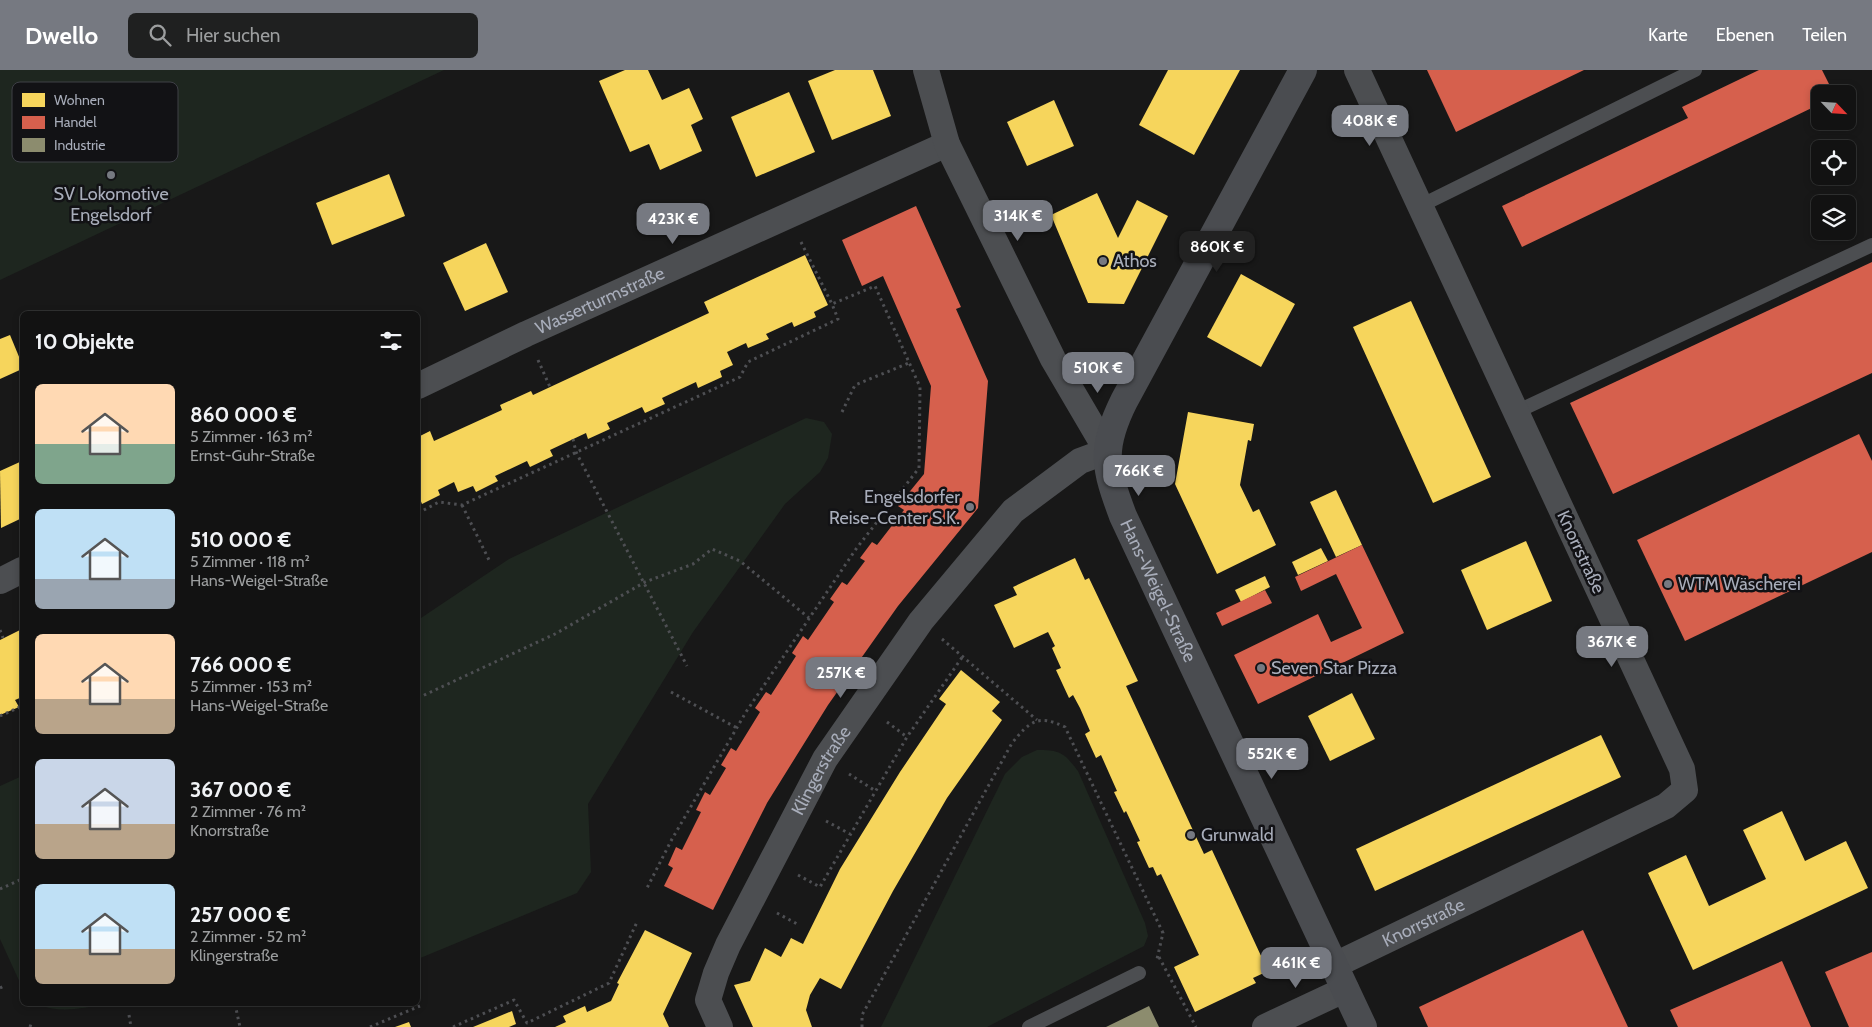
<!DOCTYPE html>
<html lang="de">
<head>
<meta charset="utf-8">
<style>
  :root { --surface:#121212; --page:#1f2020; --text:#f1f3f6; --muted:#9c9e9f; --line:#313232; --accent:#767981 }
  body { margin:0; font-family:Cabin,sans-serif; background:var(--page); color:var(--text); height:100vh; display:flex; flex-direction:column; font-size:19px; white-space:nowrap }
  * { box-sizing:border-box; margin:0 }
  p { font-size:16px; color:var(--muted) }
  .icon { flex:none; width:28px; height:28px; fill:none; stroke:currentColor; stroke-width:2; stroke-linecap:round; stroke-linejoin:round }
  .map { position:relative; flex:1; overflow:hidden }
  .drawer { position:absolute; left:20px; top:241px; width:400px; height:695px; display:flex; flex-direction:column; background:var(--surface); border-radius:8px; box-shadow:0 2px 8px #0003,0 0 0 1px var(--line) }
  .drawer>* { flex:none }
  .needle { width:32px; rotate:115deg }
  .tools { position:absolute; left:1811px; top:15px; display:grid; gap:10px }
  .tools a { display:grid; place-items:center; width:45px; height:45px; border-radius:8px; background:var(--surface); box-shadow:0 2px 8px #0003,0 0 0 1px var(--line); font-size:25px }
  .price { position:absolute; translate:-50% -42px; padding:0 11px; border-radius:10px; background:var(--accent); color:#fff; font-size:16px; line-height:32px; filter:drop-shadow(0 1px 2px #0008) }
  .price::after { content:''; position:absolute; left:50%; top:30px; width:15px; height:11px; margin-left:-8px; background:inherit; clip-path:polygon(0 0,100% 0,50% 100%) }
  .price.current { background:#222; color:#fff }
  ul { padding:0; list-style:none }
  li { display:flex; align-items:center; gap:15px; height:125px; padding:0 15px }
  li span { display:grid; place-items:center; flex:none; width:140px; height:100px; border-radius:8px; color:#555 }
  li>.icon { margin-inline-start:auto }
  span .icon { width:60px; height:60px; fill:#fffc; stroke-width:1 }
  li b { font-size:21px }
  h2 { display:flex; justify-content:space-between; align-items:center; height:60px; padding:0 15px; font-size:21px }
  header { display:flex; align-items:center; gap:30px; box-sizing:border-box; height:70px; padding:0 25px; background:var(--accent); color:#fff }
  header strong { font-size:24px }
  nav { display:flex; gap:28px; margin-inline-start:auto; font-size:18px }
  .search { width:350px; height:45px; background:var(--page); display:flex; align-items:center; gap:12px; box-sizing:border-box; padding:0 18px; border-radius:8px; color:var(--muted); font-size:19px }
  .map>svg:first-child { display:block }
  .green { fill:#1e261f }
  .homes { fill:#f6d55c }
  .shops { fill:#d6604d }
  .industry { fill:#8c8c6e }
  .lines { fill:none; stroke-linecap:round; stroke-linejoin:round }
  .path { stroke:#4e4f53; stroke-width:3; stroke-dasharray:2.5 4; stroke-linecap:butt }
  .lane { stroke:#4c4e51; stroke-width:14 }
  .street { stroke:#4c4e51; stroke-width:26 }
  .secondary { stroke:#4a4c50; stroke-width:28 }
  .poi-dot { fill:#767981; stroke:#121215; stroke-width:2 }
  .labels { text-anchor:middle; stroke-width:5; stroke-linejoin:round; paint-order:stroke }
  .poi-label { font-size:18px; fill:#a8adba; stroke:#121215; text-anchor:start }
  .street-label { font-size:18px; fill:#a8adba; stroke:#121215 }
  .key { fill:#121215; stroke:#3f4047; stroke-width:1 }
  .key-label { font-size:14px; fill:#a8adba }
</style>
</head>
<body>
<header>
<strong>Dwello</strong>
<div class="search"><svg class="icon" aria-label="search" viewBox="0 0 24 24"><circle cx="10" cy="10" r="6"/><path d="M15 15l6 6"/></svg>Hier suchen</div>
<nav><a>Karte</a><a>Ebenen</a><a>Teilen</a></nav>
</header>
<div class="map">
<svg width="1872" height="957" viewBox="0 0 1872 957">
  <rect width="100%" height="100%" fill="#181818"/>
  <g class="green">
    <polygon points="0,0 444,0 0,210"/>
    <polygon points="806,348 824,352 832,364 828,388 820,402 785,434 693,562 588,734 591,802 577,823 418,889 418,550 509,489"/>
    <path d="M1037 680C1061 680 1064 683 1078 701L1145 853 1148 866 1144 876 987 957H881L1005 704 1022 687Z"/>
    <polygon points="22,706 22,917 0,869 0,716"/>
    <path d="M37 934H106C82 938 60 944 37 934Z"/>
  </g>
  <g class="homes">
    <polygon points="625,0 648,0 662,30 689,18 703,49 691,55 702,81 660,100 649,74 630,82 599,11"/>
    <polygon points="835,0 873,0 891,46 832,70 808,11"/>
    <polygon points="1168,0 1240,0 1194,85 1139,55"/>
    <polygon points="789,22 815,82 756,107 731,47"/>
    <polygon points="1054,30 1074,76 1027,96 1007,52"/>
    <polygon points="389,104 405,146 332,175 316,133"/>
    <polygon points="1097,123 1118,168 1137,130 1168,146 1124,234 1088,233 1051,145"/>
    <polygon points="486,173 508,222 465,241 443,193"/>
    <polygon points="805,185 828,235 814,242 816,247 794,257 792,252 766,264 769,269 748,278 746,273 727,282 733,295 720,301 722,307 698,318 696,312 662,328 665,334 645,343 642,337 607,353 610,359 588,369 586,363 550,380 553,386 530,397 527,391 495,406 498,411 476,422 473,416 458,422 454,412 438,420 440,425 422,434 420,429 418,430 418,367 430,361 434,371 502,340 500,335 531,321 533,325 709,243 704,232"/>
    <polygon points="1241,204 1295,234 1261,297 1207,267"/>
    <polygon points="1411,231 1491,407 1433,433 1353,257"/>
    <polygon points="10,265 22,294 22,299 0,309 0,269"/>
    <polygon points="1188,342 1254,354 1251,371 1248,370 1240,415 1253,442 1259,439 1276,475 1217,504 1175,414"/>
    <polygon points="22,391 22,448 1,458 0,401"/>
    <polygon points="1336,420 1362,475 1336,487 1310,432"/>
    <polygon points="1526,471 1552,531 1487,560 1461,500"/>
    <polygon points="1321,478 1328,491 1298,505 1292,492"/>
    <polygon points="1075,488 1085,510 1089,508 1138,611 1126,616 1204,784 1212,780 1268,901 1253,908 1256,913 1195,942 1174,897 1199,885 1161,804 1157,806 1153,797 1149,798 1137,772 1140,771 1126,741 1124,743 1114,722 1117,721 1101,685 1096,688 1085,664 1090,661 1080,638 1073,625 1069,628 1056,600 1061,598 1052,578 1055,576 1048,562 1014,578 994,535 1017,525 1013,517"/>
    <polygon points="1265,506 1270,517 1241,532 1235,520"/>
    <polygon points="22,559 22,627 15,630 19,637 0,645 0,570"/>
    <polygon points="961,600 1000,632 992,641 1002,650 947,728 893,821 841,919 820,908 810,925 806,940 812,957 753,957 734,915 750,911 765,878 781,887 791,868 803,874 840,799 900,702 946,634 939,629"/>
    <polygon points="1352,623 1375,669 1330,691 1308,646"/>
    <polygon points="1601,665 1621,707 1375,821 1356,779"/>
    <polygon points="1782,741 1805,791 1846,771 1868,818 1693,900 1648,803 1686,785 1709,836 1766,809 1743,760"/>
    <polygon points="645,860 692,883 663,944 669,957 555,957 566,952 563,946 585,936 587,942 611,931 619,914 617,913"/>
    <polygon points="512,941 516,954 509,957 473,957"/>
    <polygon points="409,952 411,957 395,957"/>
  </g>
  <g class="shops">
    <polygon points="1427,0 1584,0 1456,62"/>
    <polygon points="1759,0 1822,0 1834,24 1820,24 1820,34 1522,177 1502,136 1688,48 1682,37"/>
    <polygon points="916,136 961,237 956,239 988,311 978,438 898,536 828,635 767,733 713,840 664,816 673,798 668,795 676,777 682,780 701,742 696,740 705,722 710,725 726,698 721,695 731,678 736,681 760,642 755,638 766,622 771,625 796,586 792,583 803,566 808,570 834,532 830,529 842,512 847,515 865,491 860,488 872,472 877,475 904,440 898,436 924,404 931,316 883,206 862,216 842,170"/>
    <polygon points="1872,192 1872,303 1613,424 1570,333"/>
    <polygon points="1859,364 1872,391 1872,482 1685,571 1637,470"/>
    <polygon points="1362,475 1404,563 1258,634 1234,585 1318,544 1331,572 1362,558 1336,504 1301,521 1295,507"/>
    <polygon points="1265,520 1272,533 1222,556 1216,543"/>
    <polygon points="1583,860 1628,957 1428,957 1419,937"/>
    <polygon points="1872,882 1872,957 1849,957 1825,902"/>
    <polygon points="1782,891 1811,957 1678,957 1670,940"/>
  </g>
  <polygon class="industry" points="1149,936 1159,957 1106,957"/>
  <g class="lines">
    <g class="path">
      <polyline points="801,172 832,234"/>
      <polyline points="538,290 550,317"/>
      <polyline points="842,342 855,315 909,293"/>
      <polyline points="573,369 576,382 687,596"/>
      <polyline points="462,435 489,490"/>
      <polyline points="418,443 439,432 462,435 740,307 748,292 838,249 832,234 875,216 920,317 919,398 856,479 746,642 672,769 647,818"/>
      <polyline points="0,560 3,568"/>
      <polyline points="942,569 1037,650"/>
      <polyline points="671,622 737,658"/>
      <polyline points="418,628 555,564 645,512 693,494 712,479 740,491 809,548"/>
      <polyline points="0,646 22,636"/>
      <polyline points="887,652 907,667"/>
      <polyline points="849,704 874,720"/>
      <polyline points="826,751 850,764"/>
      <polyline points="798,805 820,817 907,667 963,586"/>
      <polyline points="0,819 22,809"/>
      <polyline points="777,843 799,855"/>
      <polyline points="1159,887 1196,957"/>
      <polyline points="0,918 4,916"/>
      <polyline points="235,934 240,957"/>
      <polyline points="129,945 131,957"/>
      <polyline points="30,957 32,951"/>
      <polyline points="370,957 420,936"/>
      <polyline points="453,957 514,930 527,953 609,913 637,852"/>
      <path d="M862 957V945L1012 673C1030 651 1038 644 1065 657L1163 863 1157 889"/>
    </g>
    <g class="lane">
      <polyline points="1420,136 1695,0"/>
      <polyline points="1516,342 1872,175"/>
      <polyline points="1029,957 1139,903"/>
    </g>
    <g class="street">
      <path id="s1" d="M418 316 526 264 947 74"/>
      <polyline points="0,511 22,500"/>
      <path id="s2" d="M1335 895 1666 736 1685 720 1682 699 1357 0"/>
      <path id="s3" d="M720 957 708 930 716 903 728 875 825 689 921 551 1013 441 1080 391 1107 381 1053 289 947 74 926 0"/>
      <polyline points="1265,957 1346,919"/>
    </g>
    <path class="secondary" id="s4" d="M1303 0 1124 331C1100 379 1105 398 1123 446L1363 957"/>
  </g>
  <g class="poi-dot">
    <circle cx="111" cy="105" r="5"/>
    <circle cx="1103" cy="191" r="5"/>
    <circle cx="970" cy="437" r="5"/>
    <circle cx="1668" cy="514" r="5"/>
    <circle cx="1261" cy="598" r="5"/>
    <circle cx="1191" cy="765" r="5"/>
  </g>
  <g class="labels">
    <g class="poi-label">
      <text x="111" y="130" text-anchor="middle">SV Lokomotive<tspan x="111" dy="21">Engelsdorf</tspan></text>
      <text x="1113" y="197">Athos</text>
      <text x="960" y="433" text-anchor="end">Engelsdorfer<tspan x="960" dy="21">Reise-Center S.K.</tspan></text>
      <text x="1678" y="520">WTM Wäscherei</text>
      <text x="1271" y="604">Seven Star Pizza</text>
      <text x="1201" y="771">Grunwald</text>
    </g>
    <g class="street-label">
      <text dy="6" stroke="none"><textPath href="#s1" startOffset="201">Wasserturmstraße</textPath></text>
      <text transform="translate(1581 482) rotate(65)" y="6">Knorrstraße</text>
      <text dy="6" stroke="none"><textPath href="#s4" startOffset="579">Hans-Weigel-Straße</textPath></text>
      <text dy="6" stroke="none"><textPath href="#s3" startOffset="286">Klingerstraße</textPath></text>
      <text dy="6" stroke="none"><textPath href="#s2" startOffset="98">Knorrstraße</textPath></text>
    </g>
  </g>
  <rect x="12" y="12" width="166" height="80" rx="8" class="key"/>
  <rect x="22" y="23" width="23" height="14" fill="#f6d55c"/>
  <rect x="22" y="46" width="23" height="13" fill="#d6604d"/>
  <rect x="22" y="68" width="23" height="14" fill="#8c8c6e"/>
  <g class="key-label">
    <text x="54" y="35">Wohnen</text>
    <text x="54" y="57">Handel</text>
    <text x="54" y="80">Industrie</text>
  </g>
</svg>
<div class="tools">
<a><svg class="needle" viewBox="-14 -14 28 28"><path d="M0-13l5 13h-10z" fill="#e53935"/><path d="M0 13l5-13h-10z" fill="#9c9e9f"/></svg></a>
<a><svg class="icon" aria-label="locate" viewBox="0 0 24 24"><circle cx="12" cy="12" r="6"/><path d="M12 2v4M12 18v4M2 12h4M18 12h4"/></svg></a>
<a><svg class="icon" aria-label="layers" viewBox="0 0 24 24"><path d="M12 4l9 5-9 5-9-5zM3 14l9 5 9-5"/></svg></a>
</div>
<b class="price" style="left:1370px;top:77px">408K €</b>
<b class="price" style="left:1018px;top:172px">314K €</b>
<b class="price" style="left:673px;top:175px">423K €</b>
<b class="price current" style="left:1217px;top:203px">860K €</b>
<b class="price" style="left:1098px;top:324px">510K €</b>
<b class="price" style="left:1139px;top:427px">766K €</b>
<b class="price" style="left:1612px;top:598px">367K €</b>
<b class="price" style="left:841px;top:629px">257K €</b>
<b class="price" style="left:1272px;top:710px">552K €</b>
<b class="price" style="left:1296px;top:919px">461K €</b>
<section class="drawer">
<h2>10 Objekte<svg class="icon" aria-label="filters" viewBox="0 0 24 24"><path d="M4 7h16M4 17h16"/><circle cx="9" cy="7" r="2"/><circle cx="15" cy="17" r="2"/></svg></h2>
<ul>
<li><span style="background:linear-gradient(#ffd9b3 60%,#7fa58c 0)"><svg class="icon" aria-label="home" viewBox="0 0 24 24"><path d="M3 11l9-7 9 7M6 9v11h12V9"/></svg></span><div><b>860 000 €</b><p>5 Zimmer · 163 m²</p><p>Ernst-Guhr-Straße</p></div></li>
<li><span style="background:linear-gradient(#bfe0f5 70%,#9aa5b1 0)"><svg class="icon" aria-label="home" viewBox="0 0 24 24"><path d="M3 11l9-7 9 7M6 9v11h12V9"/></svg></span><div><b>510 000 €</b><p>5 Zimmer · 118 m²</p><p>Hans-Weigel-Straße</p></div></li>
<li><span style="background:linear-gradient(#ffd9b3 65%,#b9a48a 0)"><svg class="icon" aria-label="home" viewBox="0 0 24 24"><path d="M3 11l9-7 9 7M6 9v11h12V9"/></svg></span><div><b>766 000 €</b><p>5 Zimmer · 153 m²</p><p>Hans-Weigel-Straße</p></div></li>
<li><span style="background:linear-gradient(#c9d6e8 65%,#b9a48a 0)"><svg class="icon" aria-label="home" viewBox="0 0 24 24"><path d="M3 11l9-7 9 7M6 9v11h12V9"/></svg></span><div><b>367 000 €</b><p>2 Zimmer · 76 m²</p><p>Knorrstraße</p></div></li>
<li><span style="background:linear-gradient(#bfe0f5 65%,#b9a48a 0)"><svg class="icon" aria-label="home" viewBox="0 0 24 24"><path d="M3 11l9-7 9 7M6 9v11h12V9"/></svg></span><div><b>257 000 €</b><p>2 Zimmer · 52 m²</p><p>Klingerstraße</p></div></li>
</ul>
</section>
</div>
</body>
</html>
